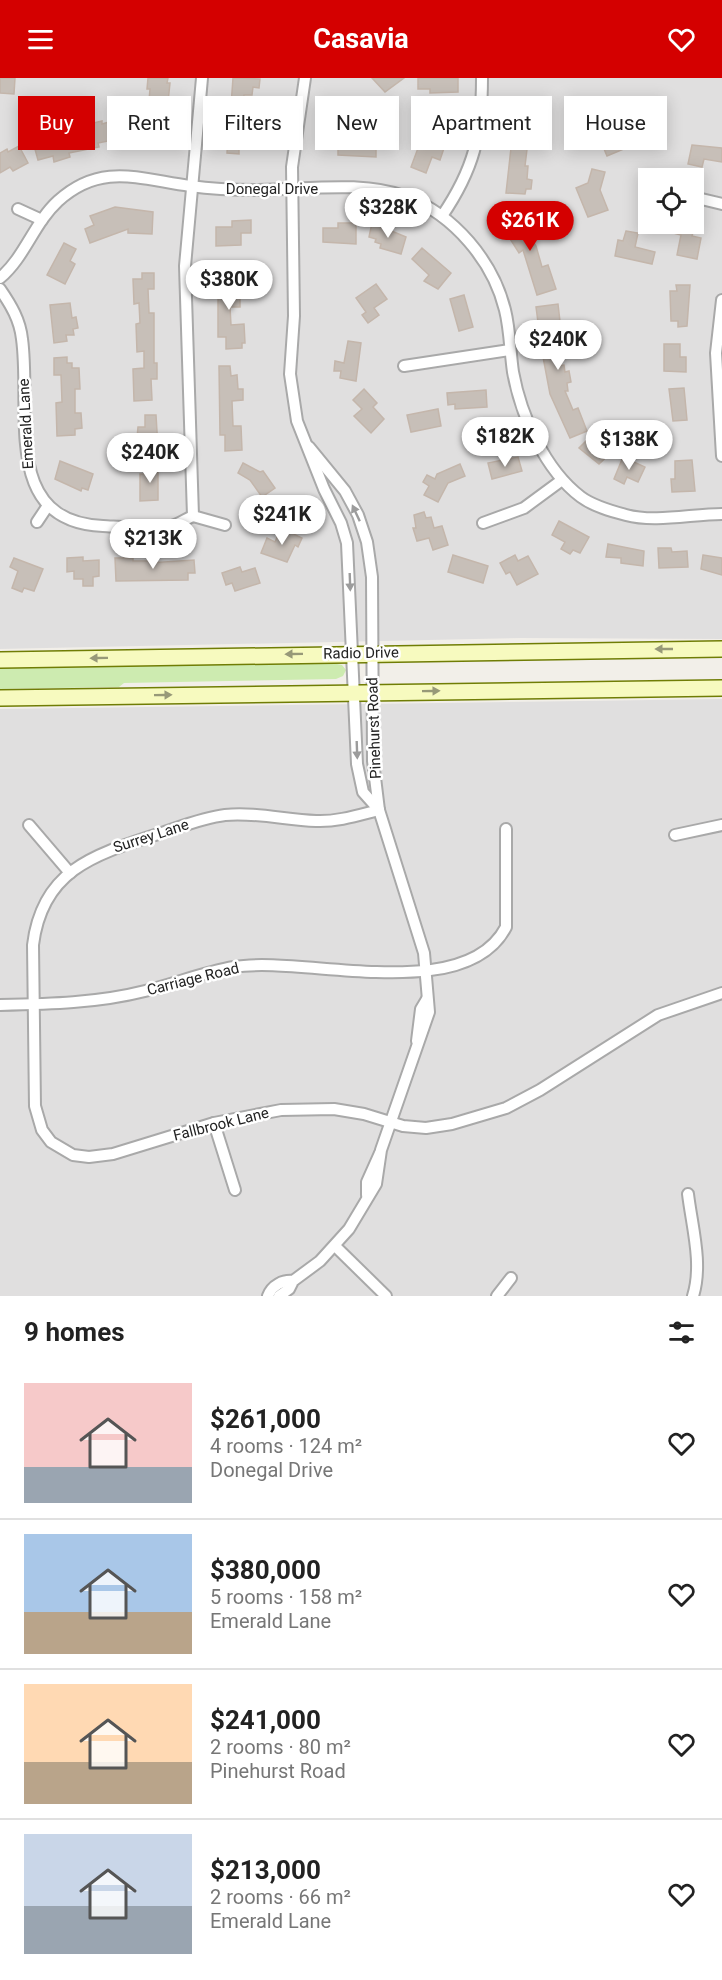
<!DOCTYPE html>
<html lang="en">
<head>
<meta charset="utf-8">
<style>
  :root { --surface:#fff; --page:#f2f2f2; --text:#222; --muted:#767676; --line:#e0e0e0; --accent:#d40000 }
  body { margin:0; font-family:Roboto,sans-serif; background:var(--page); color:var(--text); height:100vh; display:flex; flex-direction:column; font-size:22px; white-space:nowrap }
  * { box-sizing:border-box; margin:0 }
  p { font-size:20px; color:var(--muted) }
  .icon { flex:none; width:33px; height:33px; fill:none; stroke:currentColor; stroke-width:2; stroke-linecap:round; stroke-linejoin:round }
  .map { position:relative; height:1218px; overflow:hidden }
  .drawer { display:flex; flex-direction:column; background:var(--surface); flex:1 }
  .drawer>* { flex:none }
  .banner { position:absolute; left:18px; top:18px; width:687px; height:54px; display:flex; gap:12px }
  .controls { position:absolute; left:638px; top:90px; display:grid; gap:12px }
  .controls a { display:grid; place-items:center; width:66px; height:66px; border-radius:0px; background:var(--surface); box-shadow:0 3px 15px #0003; font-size:30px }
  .price { position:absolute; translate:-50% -51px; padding:0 14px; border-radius:21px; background:#fff; color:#222; font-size:20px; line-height:39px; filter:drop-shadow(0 2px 3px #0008) }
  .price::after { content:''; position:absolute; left:50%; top:36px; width:18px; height:14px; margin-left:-9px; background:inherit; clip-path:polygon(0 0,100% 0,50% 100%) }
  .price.on { background:var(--accent); color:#fff }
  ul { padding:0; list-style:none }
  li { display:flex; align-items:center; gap:18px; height:150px; padding:0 24px }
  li+li { border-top:2px solid var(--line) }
  li span { display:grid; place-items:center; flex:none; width:168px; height:120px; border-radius:0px; color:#555 }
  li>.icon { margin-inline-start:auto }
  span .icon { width:72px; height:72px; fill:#fffc; stroke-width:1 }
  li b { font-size:26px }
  h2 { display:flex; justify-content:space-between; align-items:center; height:72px; padding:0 24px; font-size:26px }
  .chip { padding:0 21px; border-radius:0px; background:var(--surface); box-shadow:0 3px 15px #0003; font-size:21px; line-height:54px }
  .chip.on { background:var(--accent); color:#fff }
  header { display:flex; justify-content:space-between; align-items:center; height:78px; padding:0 24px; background:var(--accent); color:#fff; font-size:27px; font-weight:700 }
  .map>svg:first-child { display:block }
  .residential { fill:#e0dfdf; fill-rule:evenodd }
  .grass { fill:#cdebb0 }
  .building { fill:#c7bfb8; stroke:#c4b6ab; stroke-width:1.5 }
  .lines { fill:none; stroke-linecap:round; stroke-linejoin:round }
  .street-casing { stroke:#a9a9a9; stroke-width:14 }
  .secondary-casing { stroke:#707d05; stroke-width:18 }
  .street { stroke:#fff; stroke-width:10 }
  .secondary { stroke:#f7fabf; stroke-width:15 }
  .oneway { fill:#9c9c9c }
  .oneway2 { fill:#979978 }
  .labels { text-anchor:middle; stroke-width:5; stroke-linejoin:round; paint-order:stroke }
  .street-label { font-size:15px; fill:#222; stroke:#fff }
</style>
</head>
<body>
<header><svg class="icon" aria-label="menu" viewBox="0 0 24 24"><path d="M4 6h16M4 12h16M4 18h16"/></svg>Casavia<svg class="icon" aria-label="heart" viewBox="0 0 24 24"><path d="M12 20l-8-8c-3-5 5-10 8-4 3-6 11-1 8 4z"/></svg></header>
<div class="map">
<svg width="722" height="1218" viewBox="0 0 722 1218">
  <rect width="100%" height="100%" fill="#f2efe9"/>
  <g class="residential">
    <path d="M0 0H722V561L521 560 0 571ZM648 100H693V146H648Z"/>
    <polygon points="722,621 722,1218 0,1218 0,631"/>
  </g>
  <polygon class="grass" points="322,583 342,587 346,592 343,598 336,601 124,605 119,609 0,611 0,589"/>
  <g class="building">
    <polygon points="0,0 15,0 14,16 0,15"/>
    <polygon points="148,0 168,0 167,5 170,5 163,71 145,70 150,11 147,11"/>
    <polygon points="233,0 260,1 259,10 253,9 252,17 244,17 243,29 231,28"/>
    <polygon points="372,0 404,0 385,14"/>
    <polygon points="418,0 458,0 458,14 430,15 430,11 418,11"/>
    <polygon points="516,25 531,26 530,42 534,42 532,63 528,63 525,88 528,88 527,101 532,102 531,111 526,111 525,116 506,115"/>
    <polygon points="102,43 102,46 109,44 113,62 98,65 99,69 69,75 70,79 54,84 53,78 38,82 33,64 53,58 55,64 60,63 61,68 80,62 78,55 90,52 89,46"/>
    <polygon points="229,45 251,47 249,69 239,68 239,76 227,75"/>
    <polygon points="625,49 633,67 607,78 599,59"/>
    <polygon points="338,61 376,62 376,79 338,77"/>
    <polygon points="421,62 445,67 440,82 432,79 426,95 411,89"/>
    <polygon points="692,67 722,70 722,84 704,81 702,89 688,86"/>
    <polygon points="19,68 28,85 13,93 10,89 0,95 0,75 7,71 8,74"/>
    <polygon points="592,91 605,94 600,112 608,132 588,139 576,110 588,105"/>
    <polygon points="115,129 153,134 152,156 128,155 128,151 90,165 85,151 94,147 90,138"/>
    <polygon points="514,136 524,151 541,140 545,147 529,157 536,168 542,189 548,187 556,211 537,217 523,172 519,175 500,145"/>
    <polygon points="251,142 251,155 241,155 241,167 216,168 216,149 232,149 232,143"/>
    <polygon points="338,145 356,145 356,166 323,164 323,150 338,150"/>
    <polygon points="372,145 406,159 401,176 380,170 381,166 375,164 376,161 369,159"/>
    <polygon points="675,146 695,147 692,158 701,160 697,181 677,177 681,157 673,155"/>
    <polygon points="626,153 638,155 635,169 655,174 652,186 615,178 618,162 623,163"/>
    <polygon points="64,165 76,171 70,183 75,186 65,206 47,197"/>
    <polygon points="422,170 451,195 438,211 424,203 429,197 412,181"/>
    <polygon points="218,191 229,191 230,205 240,205 240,229 230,229 231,247 244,246 245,265 242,265 242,270 226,271 226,259 218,259"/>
    <polygon points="142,195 154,195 154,211 148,211 149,235 154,235 154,285 157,285 157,301 151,301 152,322 134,323 133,291 144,290 144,273 137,274 136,246 140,245 139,225 134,226 133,201 142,201"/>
    <polygon points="376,206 387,221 374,230 379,237 368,245 362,237 366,234 356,220"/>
    <polygon points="676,207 690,207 687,248 678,249 678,243 671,243 670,213 677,213"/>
    <polygon points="464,217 473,249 459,253 450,221"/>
    <polygon points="70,225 72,240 76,239 78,250 73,251 74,257 66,257 67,263 54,265 50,227"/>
    <polygon points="558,226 562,261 557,261 557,267 553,268 557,288 564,287 565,294 569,293 571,304 567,305 568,313 565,313 573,332 578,330 587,353 570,360 550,316 543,279 546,278 543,243 538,244 536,229"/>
    <polygon points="348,263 361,265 356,303 340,300 341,293 334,293 335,283 344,285"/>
    <polygon points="664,266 680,266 680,279 686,279 686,294 664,293"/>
    <polygon points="67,279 67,285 72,285 72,290 79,290 80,311 75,311 75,335 81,335 82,350 75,351 75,357 57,358 56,325 62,324 61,297 54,297 54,280"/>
    <polygon points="219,288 230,288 231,298 237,297 238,311 243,311 243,322 232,323 233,348 241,348 242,372 225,373 225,357 220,357"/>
    <polygon points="684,310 687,342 673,343 669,311"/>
    <polygon points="364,311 377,325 373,329 384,341 371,355 354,338 362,331 353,322"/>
    <polygon points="486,312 487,329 455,331 455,326 448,327 447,315"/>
    <polygon points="438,331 441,348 411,354 407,337"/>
    <polygon points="145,337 156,337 158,370 136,371 138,349 145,349"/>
    <polygon points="599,356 614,372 599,386 579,370 589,360 591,364"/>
    <polygon points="518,379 522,393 492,401 488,385"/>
    <polygon points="623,379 645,389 638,404 627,399 624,406 614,401"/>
    <polygon points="692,382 695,413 672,414 671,401 675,401 675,383"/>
    <polygon points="60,383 93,396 88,412 82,410 81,413 55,401"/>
    <polygon points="243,385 260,394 263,393 275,410 262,419 250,402 238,395"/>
    <polygon points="460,386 465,398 448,405 438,424 424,417 429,408 423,404 427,397 435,401 437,396"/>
    <polygon points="146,387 158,387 158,422 140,423 140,396 146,396"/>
    <polygon points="424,434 426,440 431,439 434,450 442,448 448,467 433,472 429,460 417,463 413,450 416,450 414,437"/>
    <polygon points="559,443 589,459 580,475 573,472 570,476 561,471 565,464 552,457"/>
    <polygon points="281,450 302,460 298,469 295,467 287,484 261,475 267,460 275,464"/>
    <polygon points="608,466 644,473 643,488 621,485 621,480 606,479"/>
    <polygon points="658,470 671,470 672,474 687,473 688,489 659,490"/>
    <polygon points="453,477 488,488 483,505 448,494"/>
    <polygon points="515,477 518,483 528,478 538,496 517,507 510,494 506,496 500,485"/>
    <polygon points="703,477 722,480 722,497 701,491"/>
    <polygon points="83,479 83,483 99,482 99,498 93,499 93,508 83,508 83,501 74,501 74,493 67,494 67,480"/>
    <polygon points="14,480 43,491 34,513 24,510 22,514 12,510 18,493 10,489"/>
    <polygon points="115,480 133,480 133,483 149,483 149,485 194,482 195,495 188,495 188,502 116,503"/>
    <polygon points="240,489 242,494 255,490 260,505 235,513 232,505 226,507 222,495"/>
  </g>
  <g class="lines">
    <defs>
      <g id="street">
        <polyline points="305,0 292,89 294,238 290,296 297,343 324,411 341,445 347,465 357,686 363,714 379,732"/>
        <polyline points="693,119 722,126"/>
        <polyline points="18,131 42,142"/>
        <path d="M442 138C474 91 482 57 482 0"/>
        <path d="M0 200C25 179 34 145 58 123 101 84 139 101 190 108 212 111 235 112 258 112 305 112 362 102 407 119 454 137 493 183 505 232 510 252 510 273 513 294 521 338 545 392 581 419 593 428 611 433 626 437 655 445 692 436 722 436"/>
        <path d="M0 211C11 227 20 242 22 261 32 332 0 444 103 448 122 449 154 452 172 448 179 446 186 441 193 438"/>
        <polyline points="722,222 716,275 722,378"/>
        <polyline points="404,288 510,272"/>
        <polyline points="193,438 185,188 202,0"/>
        <polyline points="193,438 225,447"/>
        <polyline points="37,444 47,429"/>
        <polyline points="483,445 524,430 562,402"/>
        <path d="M379 732C359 737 337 744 316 743 286 742 256 734 225 737 201 740 178 750 155 757 93 777 42 793 33 867L35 1028 42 1052 51 1064 73 1077 89 1079 113 1076 214 1045 281 1032 334 1031 364 1036 403 1048 426 1050 452 1046 506 1030 540 1012 658 937 722 915"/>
        <polyline points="29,747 70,795"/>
        <polyline points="675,757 722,747"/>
        <path d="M0 927C49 926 98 925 145 913 175 906 204 894 234 889 303 877 465 928 506 849V751"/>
        <polyline points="417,963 421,931 427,921"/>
        <polyline points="214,1045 235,1112"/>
        <path d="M688 1116C692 1149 703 1186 693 1218"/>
        <polyline points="367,1117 367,1104 380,1075"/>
        <polyline points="335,1168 386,1218"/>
        <path d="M268 1218C272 1207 283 1202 293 1203"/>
        <polyline points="279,1218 289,1211 293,1203 320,1183 349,1151 376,1106 381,1072 429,934 424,875 379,732 373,683 372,499 367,464 358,437 345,413 309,369"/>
        <polyline points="497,1218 511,1200"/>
      </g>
      <g id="secondary">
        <polyline points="0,582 722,571"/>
        <polyline points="0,620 722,610"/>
      </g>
    </defs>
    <use href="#street" class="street-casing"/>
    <use href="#secondary" class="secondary-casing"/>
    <use href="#street" class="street"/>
    <use href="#secondary" class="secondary"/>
  </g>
  <defs><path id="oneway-solid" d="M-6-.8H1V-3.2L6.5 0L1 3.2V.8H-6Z" transform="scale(1.5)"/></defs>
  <g class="oneway">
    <use href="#oneway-solid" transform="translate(356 435) rotate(-115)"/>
    <use href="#oneway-solid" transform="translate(350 504) rotate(88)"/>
    <use href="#oneway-solid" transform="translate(357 672) rotate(88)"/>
  </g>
  <g class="oneway2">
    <use href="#oneway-solid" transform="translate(664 571) rotate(-180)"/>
    <use href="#oneway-solid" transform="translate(294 576) rotate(179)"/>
    <use href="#oneway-solid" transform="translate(99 580) rotate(179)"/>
    <use href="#oneway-solid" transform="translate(431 613) rotate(-1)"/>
    <use href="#oneway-solid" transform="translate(163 617) rotate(-1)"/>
  </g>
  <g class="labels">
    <g class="street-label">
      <text x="272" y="116">Donegal Drive</text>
      <text transform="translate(26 346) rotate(-93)" y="5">Emerald Lane</text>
      <text transform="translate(361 575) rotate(-1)" y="5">Radio Drive</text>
      <text transform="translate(374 650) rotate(-92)" y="5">Pinehurst Road</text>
      <text transform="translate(151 758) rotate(-18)" y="5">Surrey Lane</text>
      <text transform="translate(193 901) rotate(-14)" y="5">Carriage Road</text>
      <text transform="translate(221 1046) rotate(-14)" y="5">Fallbrook Lane</text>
    </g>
  </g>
</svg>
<div class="controls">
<a><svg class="icon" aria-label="locate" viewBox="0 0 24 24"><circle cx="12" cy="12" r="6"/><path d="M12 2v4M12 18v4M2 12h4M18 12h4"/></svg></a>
</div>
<b class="price" style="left:388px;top:161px">$328K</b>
<b class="price on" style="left:530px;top:174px">$261K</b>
<b class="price" style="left:229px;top:233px">$380K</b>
<b class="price" style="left:558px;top:293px">$240K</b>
<b class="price" style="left:505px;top:390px">$182K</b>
<b class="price" style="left:629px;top:393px">$138K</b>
<b class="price" style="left:150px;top:406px">$240K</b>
<b class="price" style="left:282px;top:468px">$241K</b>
<b class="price" style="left:153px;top:492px">$213K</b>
<div class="banner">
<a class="chip on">Buy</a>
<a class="chip">Rent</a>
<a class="chip">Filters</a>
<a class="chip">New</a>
<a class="chip">Apartment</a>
<a class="chip">House</a>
</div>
</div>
<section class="drawer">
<h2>9 homes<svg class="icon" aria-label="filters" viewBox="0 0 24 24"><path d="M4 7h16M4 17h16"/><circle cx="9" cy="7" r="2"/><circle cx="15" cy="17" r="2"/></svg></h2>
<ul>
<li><span style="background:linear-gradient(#f6c9c9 70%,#9aa5b1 0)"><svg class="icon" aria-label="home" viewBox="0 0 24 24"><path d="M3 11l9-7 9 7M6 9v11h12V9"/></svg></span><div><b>$261,000</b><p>4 rooms · 124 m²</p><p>Donegal Drive</p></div><svg class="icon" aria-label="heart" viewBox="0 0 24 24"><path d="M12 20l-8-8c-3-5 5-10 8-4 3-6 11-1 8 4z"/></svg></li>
<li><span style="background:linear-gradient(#a9c7e8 65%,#b9a48a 0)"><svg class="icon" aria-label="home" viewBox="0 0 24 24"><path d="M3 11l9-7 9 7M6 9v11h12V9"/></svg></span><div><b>$380,000</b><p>5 rooms · 158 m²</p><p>Emerald Lane</p></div><svg class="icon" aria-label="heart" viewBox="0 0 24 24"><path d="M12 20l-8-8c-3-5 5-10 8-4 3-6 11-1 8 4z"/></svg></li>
<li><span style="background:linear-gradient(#ffd9b3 65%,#b9a48a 0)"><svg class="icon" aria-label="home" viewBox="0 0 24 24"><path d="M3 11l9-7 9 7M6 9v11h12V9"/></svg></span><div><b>$241,000</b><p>2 rooms · 80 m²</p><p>Pinehurst Road</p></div><svg class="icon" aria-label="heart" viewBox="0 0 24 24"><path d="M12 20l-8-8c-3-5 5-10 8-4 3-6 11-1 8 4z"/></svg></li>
<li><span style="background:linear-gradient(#c9d6e8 60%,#9aa5b1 0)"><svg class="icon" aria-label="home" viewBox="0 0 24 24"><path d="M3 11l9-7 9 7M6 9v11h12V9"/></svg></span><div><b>$213,000</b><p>2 rooms · 66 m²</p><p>Emerald Lane</p></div><svg class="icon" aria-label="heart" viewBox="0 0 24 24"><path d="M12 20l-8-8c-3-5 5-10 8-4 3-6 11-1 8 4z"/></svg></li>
</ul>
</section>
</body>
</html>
